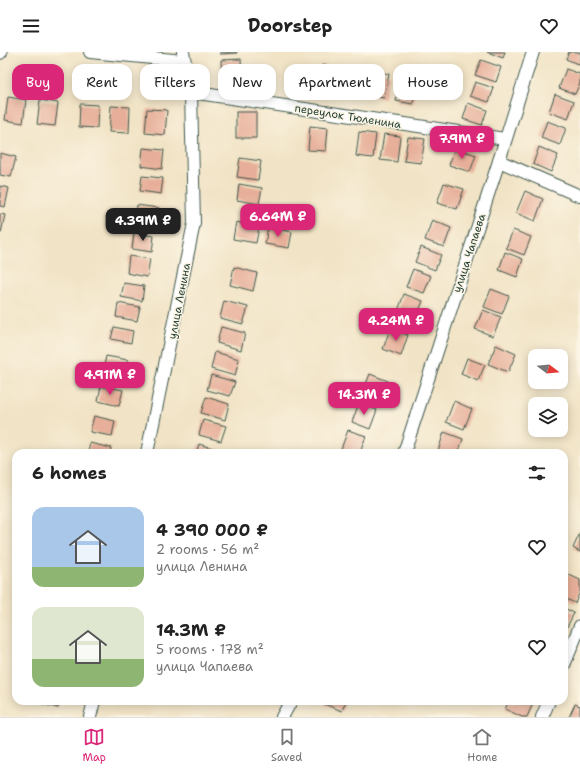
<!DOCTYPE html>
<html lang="en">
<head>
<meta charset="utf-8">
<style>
  :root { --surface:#fff; --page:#f6f6f6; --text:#222; --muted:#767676; --line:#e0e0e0; --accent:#db2777 }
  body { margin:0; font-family:"Shantell Sans",sans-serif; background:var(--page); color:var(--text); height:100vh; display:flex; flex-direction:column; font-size:15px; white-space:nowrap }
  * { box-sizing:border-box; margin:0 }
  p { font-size:13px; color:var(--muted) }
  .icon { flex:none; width:22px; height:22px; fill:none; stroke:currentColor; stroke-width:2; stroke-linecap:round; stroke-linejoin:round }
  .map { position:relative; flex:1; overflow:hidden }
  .drawer { position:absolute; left:12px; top:397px; width:556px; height:256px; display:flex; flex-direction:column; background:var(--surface); border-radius:12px; box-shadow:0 2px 10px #0003 }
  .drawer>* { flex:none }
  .guide { position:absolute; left:12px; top:12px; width:556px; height:36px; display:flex; gap:8px }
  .needle { width:26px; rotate:106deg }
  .buttons { position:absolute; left:528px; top:297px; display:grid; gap:8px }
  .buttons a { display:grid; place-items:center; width:40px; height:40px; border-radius:8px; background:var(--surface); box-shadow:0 2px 10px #0003; font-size:20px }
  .price { position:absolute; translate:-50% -34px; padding:0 9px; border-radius:8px; background:var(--accent); color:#fff; font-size:13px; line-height:26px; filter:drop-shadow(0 1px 2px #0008) }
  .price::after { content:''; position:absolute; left:50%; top:24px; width:12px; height:9px; margin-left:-6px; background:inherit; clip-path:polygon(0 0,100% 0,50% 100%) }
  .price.current { background:#222; color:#fff }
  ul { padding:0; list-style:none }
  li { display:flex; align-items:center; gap:12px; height:100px; padding:0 20px }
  li span { display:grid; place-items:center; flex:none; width:112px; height:80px; border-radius:12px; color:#555 }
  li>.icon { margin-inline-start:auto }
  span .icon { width:48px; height:48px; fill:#fffc; stroke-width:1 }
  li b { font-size:17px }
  h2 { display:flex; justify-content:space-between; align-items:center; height:48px; padding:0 20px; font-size:17px }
  .pill { padding:0 14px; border-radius:12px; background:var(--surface); box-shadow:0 2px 10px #0003; font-size:14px; line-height:36px }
  .pill.current { background:var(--accent); color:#fff }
  header { display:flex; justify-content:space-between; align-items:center; height:52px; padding:0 20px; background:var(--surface); font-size:18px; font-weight:700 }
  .tab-bar { display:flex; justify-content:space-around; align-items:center; height:56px; border-top:1px solid var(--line); background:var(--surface); font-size:11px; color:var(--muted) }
  .tab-bar a { display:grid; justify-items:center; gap:2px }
  .tab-bar .current { color:var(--accent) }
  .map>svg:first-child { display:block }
  .building { fill:#e7af99 }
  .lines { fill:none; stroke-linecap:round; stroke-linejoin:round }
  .street-casing { stroke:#3e564a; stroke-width:14 }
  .street { stroke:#fff; stroke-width:12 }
  .labels { text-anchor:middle; stroke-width:3; stroke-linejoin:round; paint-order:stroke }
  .street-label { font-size:11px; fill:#1f3d34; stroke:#fcf5e5 }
</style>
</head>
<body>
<header><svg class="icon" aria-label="menu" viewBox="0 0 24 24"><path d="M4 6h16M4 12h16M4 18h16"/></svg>Doorstep<svg class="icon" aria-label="heart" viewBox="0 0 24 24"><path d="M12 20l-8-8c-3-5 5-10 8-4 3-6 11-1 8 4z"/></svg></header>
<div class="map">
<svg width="580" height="665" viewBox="0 0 580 665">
  <rect width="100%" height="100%" fill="#fcf5e5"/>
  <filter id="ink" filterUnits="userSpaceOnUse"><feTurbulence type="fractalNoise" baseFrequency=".025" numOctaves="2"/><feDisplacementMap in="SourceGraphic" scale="8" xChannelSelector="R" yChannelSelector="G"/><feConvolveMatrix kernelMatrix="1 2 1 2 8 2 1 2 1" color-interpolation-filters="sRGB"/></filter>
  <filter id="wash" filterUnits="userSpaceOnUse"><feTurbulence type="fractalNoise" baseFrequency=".012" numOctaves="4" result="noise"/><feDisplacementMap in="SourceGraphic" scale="16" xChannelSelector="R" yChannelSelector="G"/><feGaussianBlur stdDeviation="0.9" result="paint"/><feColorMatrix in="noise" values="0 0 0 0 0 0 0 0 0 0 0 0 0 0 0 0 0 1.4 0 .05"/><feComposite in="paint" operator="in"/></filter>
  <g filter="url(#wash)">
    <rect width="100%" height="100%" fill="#f1e3c5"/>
    <g id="blocks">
      <g class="building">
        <polygon points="220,0 237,0 237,1 220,2"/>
        <polygon points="487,0 505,0 503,6"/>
        <polygon points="569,0 580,0 580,13 566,7"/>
        <polygon points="241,7 242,31 222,31 221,8"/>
        <polygon points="481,8 501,15 496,30 475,23"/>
        <polygon points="322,13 340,16 337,40 318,37"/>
        <polygon points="566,17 580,22 580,31 575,42 559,36"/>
        <polygon points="373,19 389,22 384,46 368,43"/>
        <polygon points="402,23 418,26 413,52 396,49"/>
        <polygon points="475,30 494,36 489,50 470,44"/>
        <polygon points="555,42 574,49 568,67 549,60"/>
        <polygon points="8,45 26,48 23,71 5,68"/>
        <polygon points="40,48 58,51 55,74 37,72"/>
        <polygon points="468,51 487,58 482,73 463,67"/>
        <polygon points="80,52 98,53 97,76 79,75"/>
        <polygon points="111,54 130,55 129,81 109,80"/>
        <polygon points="147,57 167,58 165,83 145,81"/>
        <rect x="236" y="60" width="20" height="26"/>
        <polygon points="547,69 566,76 560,93 541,86"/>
        <polygon points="310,74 328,76 326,99 308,98"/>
        <polygon points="359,80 376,82 373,106 356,104"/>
        <polygon points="384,82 400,84 397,110 380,108"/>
        <polygon points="408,85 425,87 421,111 404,109"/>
        <polygon points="539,95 558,103 551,120 533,112"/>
        <polygon points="143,96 164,98 162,117 141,114"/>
        <polygon points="455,96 476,103 470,120 449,113"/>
        <polygon points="0,101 16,105 11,125 0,123"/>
        <polygon points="240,106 261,109 258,128 237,125"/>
        <polygon points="142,124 163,126 161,142 140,139"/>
        <polygon points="444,131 464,137 457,157 437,151"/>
        <polygon points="239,132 262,136 259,152 237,148"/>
        <polygon points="0,134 9,136 5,155 0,154"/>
        <polygon points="525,139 543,147 535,169 516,161"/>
        <polygon points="137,153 159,156 157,170 135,168"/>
        <polygon points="0,162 5,163 1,181 0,181"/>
        <polygon points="432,168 451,176 444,195 425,188"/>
        <polygon points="236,170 259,175 256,191 233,187"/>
        <polygon points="268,175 292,180 289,196 265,192"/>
        <polygon points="513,178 531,185 524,203 506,196"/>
        <polygon points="134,181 154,184 152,200 132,197"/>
        <polygon points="421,195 441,203 435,218 415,210"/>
        <polygon points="505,200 523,207 517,225 499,218"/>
        <polygon points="129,204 150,207 147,225 127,221"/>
        <polygon points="234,215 257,221 253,239 230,233"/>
        <polygon points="413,217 431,224 424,241 406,235"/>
        <polygon points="124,231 144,234 142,249 121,245"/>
        <polygon points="491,237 509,244 502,262 484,255"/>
        <polygon points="404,242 423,249 416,266 398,259"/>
        <polygon points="224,249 248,255 243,272 220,266"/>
        <polygon points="118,251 140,255 137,269 116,265"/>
        <polygon points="483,258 501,265 493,284 475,277"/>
        <polygon points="114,275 133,279 131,291 111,287"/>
        <polygon points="221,275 245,281 241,298 217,291"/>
        <polygon points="390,277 408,283 401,304 383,297"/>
        <polygon points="496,293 516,302 508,320 488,312"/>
        <polygon points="215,300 239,307 235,324 211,317"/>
        <polygon points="106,304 128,308 125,324 103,319"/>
        <polygon points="467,306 485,313 478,329 461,322"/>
        <polygon points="370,322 388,329 380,349 362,342"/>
        <polygon points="211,323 235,330 230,344 207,338"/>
        <polygon points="101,334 123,338 119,354 98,349"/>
        <polygon points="206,345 229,352 225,368 201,361"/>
        <polygon points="454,349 472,357 464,377 446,370"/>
        <polygon points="359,351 377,358 370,377 352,370"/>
        <polygon points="94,364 115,369 112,384 90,380"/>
        <polygon points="203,368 226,374 221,389 199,383"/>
        <polygon points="348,378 366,384 360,401 353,401 341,397"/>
        <polygon points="444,380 463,387 458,401 444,401 438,399"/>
        <polygon points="90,391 111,396 110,401 88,401"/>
        <polygon points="199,392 221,399 220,401 196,401"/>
        <polygon points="580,481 580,500 573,496"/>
        <polygon points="565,521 580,528 580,540 575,551 564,546"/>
        <polygon points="564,556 574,561 565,579 564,579"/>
        <polygon points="35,649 60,649 58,656 34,650"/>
        <polygon points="326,649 346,649 342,659 324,652"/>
        <polygon points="509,649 534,649 527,665 522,665 505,657"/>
        <polygon points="575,652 580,654 580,665 569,665"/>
      </g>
    </g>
  </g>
  <g filter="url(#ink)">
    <use href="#blocks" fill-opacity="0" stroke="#3e564a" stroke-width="1"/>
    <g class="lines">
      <defs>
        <g id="street">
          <polyline points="90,0 184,9"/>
          <polyline points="0,1 1,0"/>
          <polyline points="191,40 505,87"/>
          <polyline points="499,109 580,144"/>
          <polyline points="147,401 194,171 191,40 183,0"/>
          <polyline points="404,401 499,109 533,0"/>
          <polyline points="564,613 580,574"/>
          <polyline points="90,665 94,649"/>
          <polyline points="282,665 291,649"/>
          <polyline points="542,665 549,649"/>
        </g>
      </defs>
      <use href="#street" class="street-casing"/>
      <use href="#street" class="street"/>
    </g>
  </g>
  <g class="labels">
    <g class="street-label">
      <text transform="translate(348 64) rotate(9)" y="4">переулок Тюленина</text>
      <text transform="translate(469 201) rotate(-72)" y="4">улица Чапаева</text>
      <text transform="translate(179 249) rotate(-79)" y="4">улица Ленина</text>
    </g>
  </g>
</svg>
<div class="buttons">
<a><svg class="needle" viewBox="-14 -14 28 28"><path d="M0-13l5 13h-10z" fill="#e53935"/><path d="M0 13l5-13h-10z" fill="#767676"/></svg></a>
<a><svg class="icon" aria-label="layers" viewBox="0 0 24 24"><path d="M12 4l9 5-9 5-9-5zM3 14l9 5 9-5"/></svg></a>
</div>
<b class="price" style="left:462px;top:108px">7.9M ₽</b>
<b class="price" style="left:278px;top:186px">6.64M ₽</b>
<b class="price current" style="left:143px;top:190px">4.39M ₽</b>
<b class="price" style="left:396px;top:290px">4.24M ₽</b>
<b class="price" style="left:110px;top:344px">4.91M ₽</b>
<b class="price" style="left:364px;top:364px">14.3M ₽</b>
<div class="guide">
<a class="pill current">Buy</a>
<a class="pill">Rent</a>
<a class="pill">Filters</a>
<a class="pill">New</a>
<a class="pill">Apartment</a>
<a class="pill">House</a>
</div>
<section class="drawer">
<h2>6 homes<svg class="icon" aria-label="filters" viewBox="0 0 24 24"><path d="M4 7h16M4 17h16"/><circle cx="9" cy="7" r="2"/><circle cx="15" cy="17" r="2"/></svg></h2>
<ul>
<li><span style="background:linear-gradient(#a9c7e8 75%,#8fb573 0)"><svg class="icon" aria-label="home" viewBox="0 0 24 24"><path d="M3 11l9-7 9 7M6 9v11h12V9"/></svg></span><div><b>4 390 000 ₽</b><p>2 rooms · 56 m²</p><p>улица Ленина</p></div><svg class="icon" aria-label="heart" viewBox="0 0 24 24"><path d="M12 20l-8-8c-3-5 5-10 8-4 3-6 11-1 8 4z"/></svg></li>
<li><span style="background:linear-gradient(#dfe7d0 65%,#8fb573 0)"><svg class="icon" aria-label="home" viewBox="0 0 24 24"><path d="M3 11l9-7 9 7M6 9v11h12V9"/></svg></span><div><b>14.3M ₽</b><p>5 rooms · 178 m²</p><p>улица Чапаева</p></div><svg class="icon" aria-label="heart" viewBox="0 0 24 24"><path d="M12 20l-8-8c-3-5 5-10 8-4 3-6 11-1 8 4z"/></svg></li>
</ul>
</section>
</div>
<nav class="tab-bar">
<a class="current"><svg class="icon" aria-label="map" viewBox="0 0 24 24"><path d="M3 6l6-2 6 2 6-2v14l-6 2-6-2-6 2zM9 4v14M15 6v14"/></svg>Map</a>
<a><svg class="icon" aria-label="saved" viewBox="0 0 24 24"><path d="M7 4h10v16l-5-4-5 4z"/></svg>Saved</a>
<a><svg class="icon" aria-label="home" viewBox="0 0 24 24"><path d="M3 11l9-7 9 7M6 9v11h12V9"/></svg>Home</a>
</nav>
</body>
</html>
